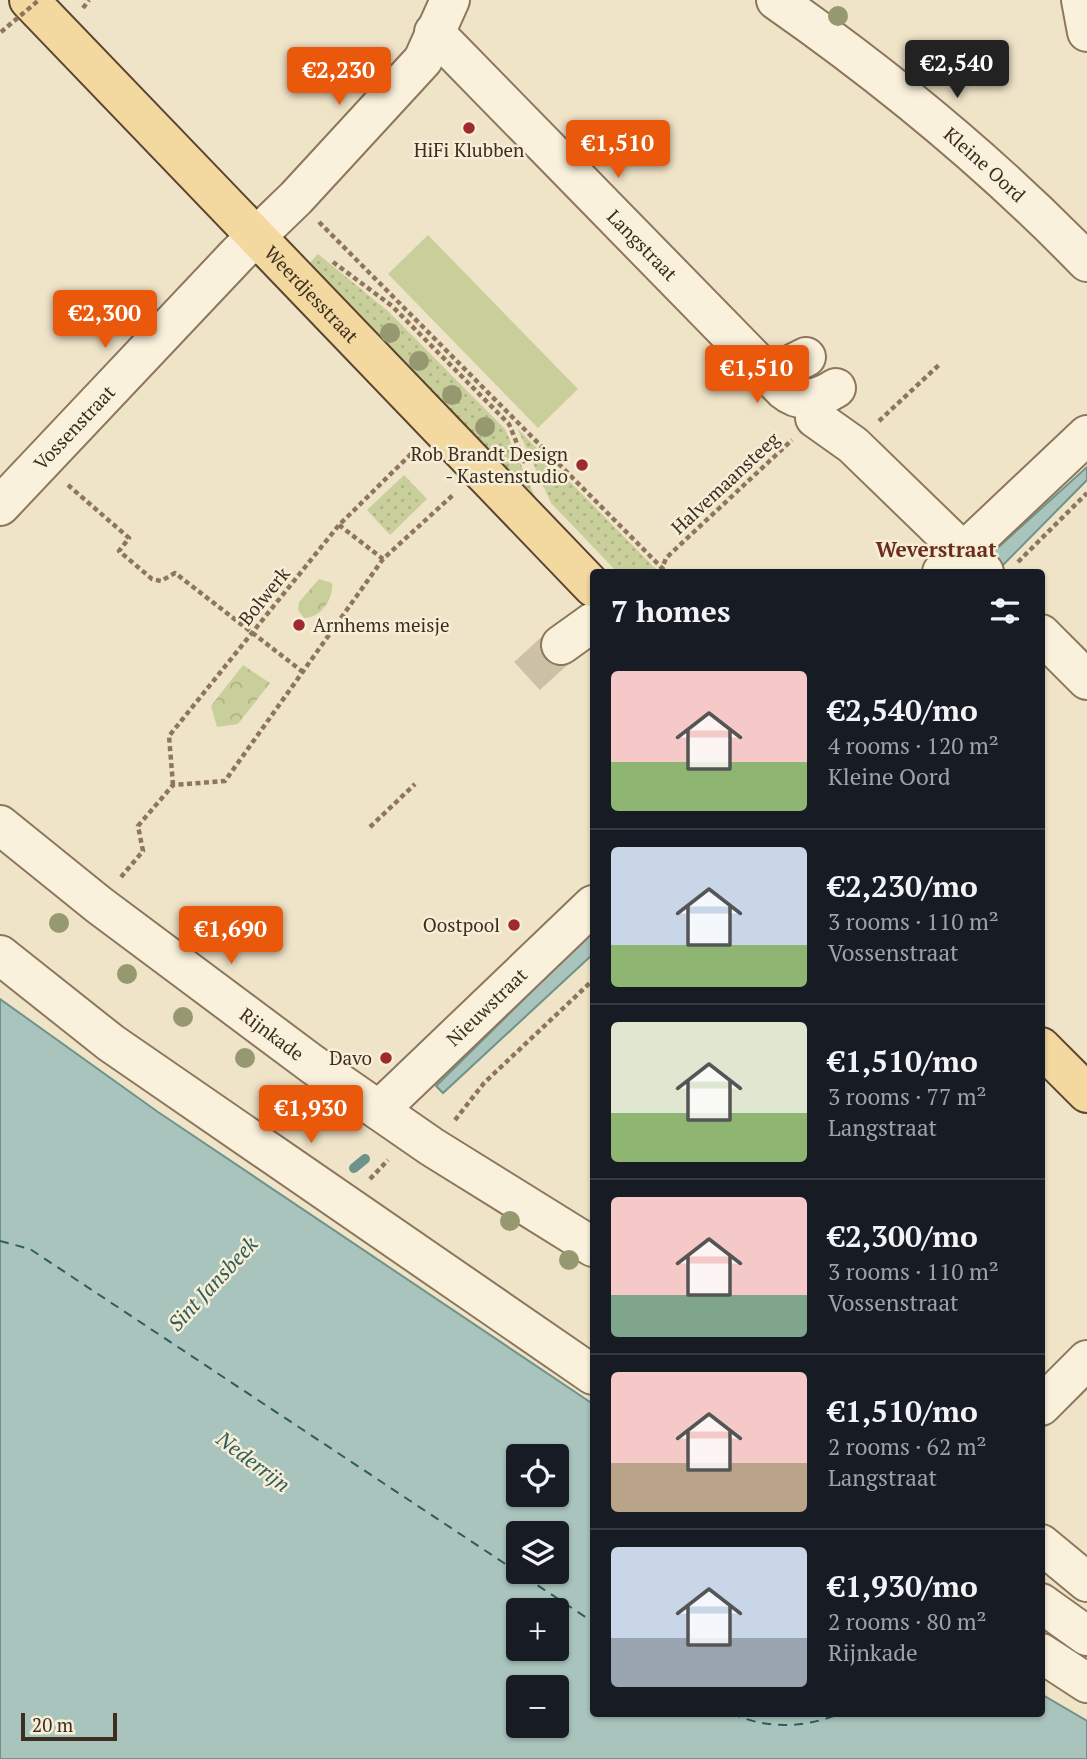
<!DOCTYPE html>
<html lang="en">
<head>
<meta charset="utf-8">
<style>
  :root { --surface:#171b24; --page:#242831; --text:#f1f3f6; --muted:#9ea1a6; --line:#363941; --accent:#ea580c }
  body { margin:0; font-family:"PT Serif",serif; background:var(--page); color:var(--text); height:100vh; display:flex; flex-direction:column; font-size:26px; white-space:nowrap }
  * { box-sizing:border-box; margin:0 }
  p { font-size:23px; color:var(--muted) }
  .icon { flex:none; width:38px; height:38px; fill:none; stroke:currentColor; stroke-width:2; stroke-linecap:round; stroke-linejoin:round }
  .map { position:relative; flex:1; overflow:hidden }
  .panel { position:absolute; left:590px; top:569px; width:455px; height:1148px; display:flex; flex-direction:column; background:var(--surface); border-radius:7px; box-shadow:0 2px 5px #0004 }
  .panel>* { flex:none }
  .tools { position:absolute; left:506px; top:1444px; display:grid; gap:14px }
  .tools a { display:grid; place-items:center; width:63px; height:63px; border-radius:7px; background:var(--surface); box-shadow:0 2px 5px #0004; font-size:35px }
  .scale { position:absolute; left:21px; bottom:18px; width:96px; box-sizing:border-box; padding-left:7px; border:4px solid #3d2e20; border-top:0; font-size:19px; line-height:24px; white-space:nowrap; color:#3d2e20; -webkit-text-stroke:5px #f7eed8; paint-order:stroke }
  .price { position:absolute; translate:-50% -60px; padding:0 16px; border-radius:7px; background:var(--accent); color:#fff; font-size:23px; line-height:46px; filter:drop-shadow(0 2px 4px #0008) }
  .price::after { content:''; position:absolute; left:50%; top:42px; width:21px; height:16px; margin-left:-10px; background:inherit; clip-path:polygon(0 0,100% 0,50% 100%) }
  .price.on { background:#222; color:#fff }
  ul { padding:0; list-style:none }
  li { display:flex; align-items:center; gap:21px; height:175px; padding:0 21px }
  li+li { border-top:2px solid var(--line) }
  li span { display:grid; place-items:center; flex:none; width:196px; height:140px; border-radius:7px; color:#555 }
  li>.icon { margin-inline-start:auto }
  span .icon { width:84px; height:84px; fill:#fffc; stroke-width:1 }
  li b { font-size:30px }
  h2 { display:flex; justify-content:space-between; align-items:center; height:84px; padding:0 21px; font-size:30px }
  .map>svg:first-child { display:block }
  .grass { fill:url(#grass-dots) }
  .forest { fill:url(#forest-crowns) }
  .garden { fill:#c9cf9b }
  .water { fill:#a9c4bc; stroke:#6f938a; stroke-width:2; fill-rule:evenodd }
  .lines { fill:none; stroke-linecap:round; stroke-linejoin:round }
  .stream { stroke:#6f938a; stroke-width:10 }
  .ferry { stroke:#2f5d5a; stroke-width:2; stroke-dasharray:9 7; stroke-linecap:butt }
  .minor-tunnel { stroke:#ccc0a6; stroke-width:38; stroke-dasharray:38 19; stroke-linecap:butt }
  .minor-casing { stroke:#8d765c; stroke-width:42 }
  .major-casing { stroke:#5b4430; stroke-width:42 }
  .path { stroke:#8d765c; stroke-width:4.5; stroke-dasharray:5 3.5; stroke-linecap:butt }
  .minor { stroke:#faf1dc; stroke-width:38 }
  .major { stroke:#f3d9a0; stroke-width:38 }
  .path-bridge { stroke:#8d765c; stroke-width:4.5; stroke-dasharray:5 3.5; stroke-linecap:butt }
  .tree { fill:#96986f }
  .poi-dot { fill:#9e2a2b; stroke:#f7eed8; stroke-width:2.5 }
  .labels { text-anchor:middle; stroke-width:5; stroke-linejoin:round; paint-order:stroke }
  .poi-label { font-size:19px; fill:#3d2e20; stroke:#f7eed8; text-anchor:end }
  .street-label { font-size:19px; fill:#3d2e20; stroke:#f7eed8 }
  .neighbourhood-label { font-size:21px; font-weight:bold; fill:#6b2e1e; stroke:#f7eed8 }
  .water-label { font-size:21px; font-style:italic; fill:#2f5d5a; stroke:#f7eed8 }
</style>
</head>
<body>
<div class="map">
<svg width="1087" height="1759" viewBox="0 0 1087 1759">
  <defs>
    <pattern id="grass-dots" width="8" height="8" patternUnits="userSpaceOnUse" patternTransform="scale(1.75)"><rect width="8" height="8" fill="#c9cf9b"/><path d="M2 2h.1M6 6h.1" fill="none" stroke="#aeb285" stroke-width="1.8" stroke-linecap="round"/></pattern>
    <pattern id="forest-crowns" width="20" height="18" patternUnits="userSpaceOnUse" patternTransform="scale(1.75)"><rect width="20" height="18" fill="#c9cf9b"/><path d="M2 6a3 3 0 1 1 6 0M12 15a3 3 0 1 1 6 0" fill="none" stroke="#aeb285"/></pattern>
  </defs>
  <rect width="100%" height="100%" fill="#f0e4c8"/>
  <g class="grass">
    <polygon points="318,254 388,311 505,429 537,501 305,268"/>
    <polygon points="517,428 656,569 653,572 617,572 551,503"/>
    <polygon points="404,475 427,499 390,535 367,510"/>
  </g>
  <g class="forest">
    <path d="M319 579 332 583C334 598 321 618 304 618L298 610 299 602Z"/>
    <polygon points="243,665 270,683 238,724 217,727 211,706"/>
  </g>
  <polygon class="garden" points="428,235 578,389 538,428 388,274"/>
  <g class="water">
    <polygon points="1087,467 1087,480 1003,565 995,572 971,572"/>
    <polygon points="593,931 593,954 443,1093 436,1086"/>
    <path d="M0 999 158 1112 593 1404V1713H1041V1694L1087 1721V1759H0ZM518 1456H556V1494H518ZM556 1533V1572H518V1533ZM518 1610H556V1648H518ZM518 1687H556V1726H518Z"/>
  </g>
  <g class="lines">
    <polyline class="stream" points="354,1168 365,1159"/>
    <g class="ferry">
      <polyline points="0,1241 30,1249 593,1622"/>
      <path d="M732 1713C765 1730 807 1728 841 1713"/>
    </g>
    <polyline class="minor-tunnel" points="527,676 561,645"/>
    <defs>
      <g id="minor">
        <path id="s1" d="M776 0C889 79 991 163 1087 262"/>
        <polyline points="1081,0 1087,32"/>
        <path id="s2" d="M434 32 784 390C801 404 819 399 836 388"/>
        <polyline points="760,368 784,368 806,357"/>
        <polyline points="815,418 853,445 984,572"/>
        <path id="s3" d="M0 506 238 254 296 198 423 60 450 0"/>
        <polyline points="942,572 1087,435"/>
        <polyline points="1041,634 1087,680"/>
        <polyline points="561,645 593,622"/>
        <path id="s4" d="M0 825 99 905 312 1064 432 1147 593 1247"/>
        <polyline points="0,955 111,1043 593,1375"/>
        <path id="s5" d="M379 1110 593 905"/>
        <polyline points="1041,1406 1087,1360"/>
        <polyline points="1041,1544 1087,1582"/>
        <polyline points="1041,1603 1087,1636"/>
        <polyline points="1041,1653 1087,1683"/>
      </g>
      <g id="major">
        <path id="s6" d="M29 0 593 587"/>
        <polyline points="1041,1047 1087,1093"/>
      </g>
    </defs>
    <use href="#minor" class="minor-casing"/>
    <use href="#major" class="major-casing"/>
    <g class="path">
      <polyline points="83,8 89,0"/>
      <polyline points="319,222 666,572"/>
      <polyline points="333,262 392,306 509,424 525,463"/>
      <polyline points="879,421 941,363"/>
      <polyline points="68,485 129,538 119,551 152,579 161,581 175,573 303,672"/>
      <polyline points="339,525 383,559"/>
      <polyline points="1018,562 1087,493"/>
      <polyline points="661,572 666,558 792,440"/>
      <polyline points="173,785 169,736 339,525 415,450"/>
      <polyline points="370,827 415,784"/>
      <polyline points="121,877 143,851 138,826 173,785 225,781 383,559 454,494"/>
      <polyline points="455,1120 484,1083 593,980"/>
      <polyline points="370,1179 388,1160"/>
    </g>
    <use href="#minor" class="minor"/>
    <use href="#major" class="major"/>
    <polyline class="path-bridge" points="1,32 39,0"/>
  </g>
  <g class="tree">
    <circle cx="838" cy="16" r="10"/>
    <circle cx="390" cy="333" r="10"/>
    <circle cx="419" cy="361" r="10"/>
    <circle cx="452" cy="395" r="10"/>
    <circle cx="485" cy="427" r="10"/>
    <circle cx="59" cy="923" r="10"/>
    <circle cx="127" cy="974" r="10"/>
    <circle cx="183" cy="1017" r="10"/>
    <circle cx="245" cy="1058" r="10"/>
    <circle cx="302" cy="1106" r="10"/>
    <circle cx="510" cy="1221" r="10"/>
    <circle cx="569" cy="1260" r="10"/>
  </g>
  <g class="poi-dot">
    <circle cx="469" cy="128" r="7"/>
    <circle cx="582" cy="465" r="7"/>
    <circle cx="299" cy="625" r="7"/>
    <circle cx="514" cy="925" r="7"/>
    <circle cx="386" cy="1058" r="7"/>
  </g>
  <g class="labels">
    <g class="poi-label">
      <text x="469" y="157" text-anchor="middle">HiFi Klubben</text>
      <text x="568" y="461">Rob Brandt Design<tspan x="568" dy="22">- Kastenstudio</tspan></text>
      <text x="313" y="632" text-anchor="start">Arnhems meisje</text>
      <text x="500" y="932">Oostpool</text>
      <text x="372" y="1065">Davo</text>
    </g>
    <g class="street-label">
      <text dy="7" stroke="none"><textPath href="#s1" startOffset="266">Kleine Oord</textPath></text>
      <text dy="7" stroke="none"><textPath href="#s2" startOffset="298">Langstraat</textPath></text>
      <text dy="7" stroke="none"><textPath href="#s6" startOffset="408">Weerdjesstraat</textPath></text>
      <text dy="7" stroke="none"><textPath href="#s3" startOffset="108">Vossenstraat</textPath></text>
      <text transform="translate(725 483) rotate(-43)" y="7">Halvemaansteeg</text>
      <text transform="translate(264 596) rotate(-51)" y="7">Bolwerk</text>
      <text dy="7" stroke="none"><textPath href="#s5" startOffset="149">Nieuwstraat</textPath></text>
      <text dy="7" stroke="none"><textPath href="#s4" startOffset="343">Rijnkade</textPath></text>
    </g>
    <g class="neighbourhood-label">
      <text x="936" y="557">Weverstraat</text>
    </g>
    <g class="water-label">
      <text transform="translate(213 1284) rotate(-47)" y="7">Sint Jansbeek</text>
      <text transform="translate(253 1462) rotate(37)" y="7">Nederrijn</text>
    </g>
  </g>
</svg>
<div class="tools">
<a><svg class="icon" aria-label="locate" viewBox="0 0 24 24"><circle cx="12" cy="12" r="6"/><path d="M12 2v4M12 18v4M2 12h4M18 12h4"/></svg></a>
<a><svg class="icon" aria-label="layers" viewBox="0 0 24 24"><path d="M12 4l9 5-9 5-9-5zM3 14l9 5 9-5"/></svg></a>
<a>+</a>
<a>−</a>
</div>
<div class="scale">20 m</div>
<b class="price on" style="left:957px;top:100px">€2,540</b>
<b class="price" style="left:339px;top:107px">€2,230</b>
<b class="price" style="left:618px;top:180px">€1,510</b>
<b class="price" style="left:105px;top:350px">€2,300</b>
<b class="price" style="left:757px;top:405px">€1,510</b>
<b class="price" style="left:231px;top:966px">€1,690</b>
<b class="price" style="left:311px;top:1145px">€1,930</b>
<section class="panel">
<h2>7 homes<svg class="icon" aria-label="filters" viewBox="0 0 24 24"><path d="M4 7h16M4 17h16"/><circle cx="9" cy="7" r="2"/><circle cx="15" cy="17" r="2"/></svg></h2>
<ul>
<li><span style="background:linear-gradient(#f6c9c9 65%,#8fb573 0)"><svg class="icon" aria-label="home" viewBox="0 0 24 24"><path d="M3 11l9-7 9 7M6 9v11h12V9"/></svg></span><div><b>€2,540/mo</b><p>4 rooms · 120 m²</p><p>Kleine Oord</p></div></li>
<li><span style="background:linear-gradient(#c9d6e8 70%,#8fb573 0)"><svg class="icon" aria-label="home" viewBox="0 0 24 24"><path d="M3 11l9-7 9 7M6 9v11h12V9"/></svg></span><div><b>€2,230/mo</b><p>3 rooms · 110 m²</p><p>Vossenstraat</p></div></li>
<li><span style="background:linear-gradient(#dfe7d0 65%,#8fb573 0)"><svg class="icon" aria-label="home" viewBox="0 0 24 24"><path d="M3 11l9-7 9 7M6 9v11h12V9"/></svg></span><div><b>€1,510/mo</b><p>3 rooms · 77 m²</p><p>Langstraat</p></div></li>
<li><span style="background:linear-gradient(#f6c9c9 70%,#7fa58c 0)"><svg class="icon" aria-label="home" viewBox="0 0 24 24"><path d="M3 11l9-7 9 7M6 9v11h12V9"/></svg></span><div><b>€2,300/mo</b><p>3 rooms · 110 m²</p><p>Vossenstraat</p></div></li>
<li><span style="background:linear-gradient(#f6c9c9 65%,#b9a48a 0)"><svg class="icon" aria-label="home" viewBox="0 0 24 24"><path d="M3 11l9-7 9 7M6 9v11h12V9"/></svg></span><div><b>€1,510/mo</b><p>2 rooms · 62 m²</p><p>Langstraat</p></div></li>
<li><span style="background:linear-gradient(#c9d6e8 65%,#9aa5b1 0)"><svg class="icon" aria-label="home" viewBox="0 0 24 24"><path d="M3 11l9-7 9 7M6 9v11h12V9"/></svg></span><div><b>€1,930/mo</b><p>2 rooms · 80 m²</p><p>Rijnkade</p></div></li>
</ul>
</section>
</div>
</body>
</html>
